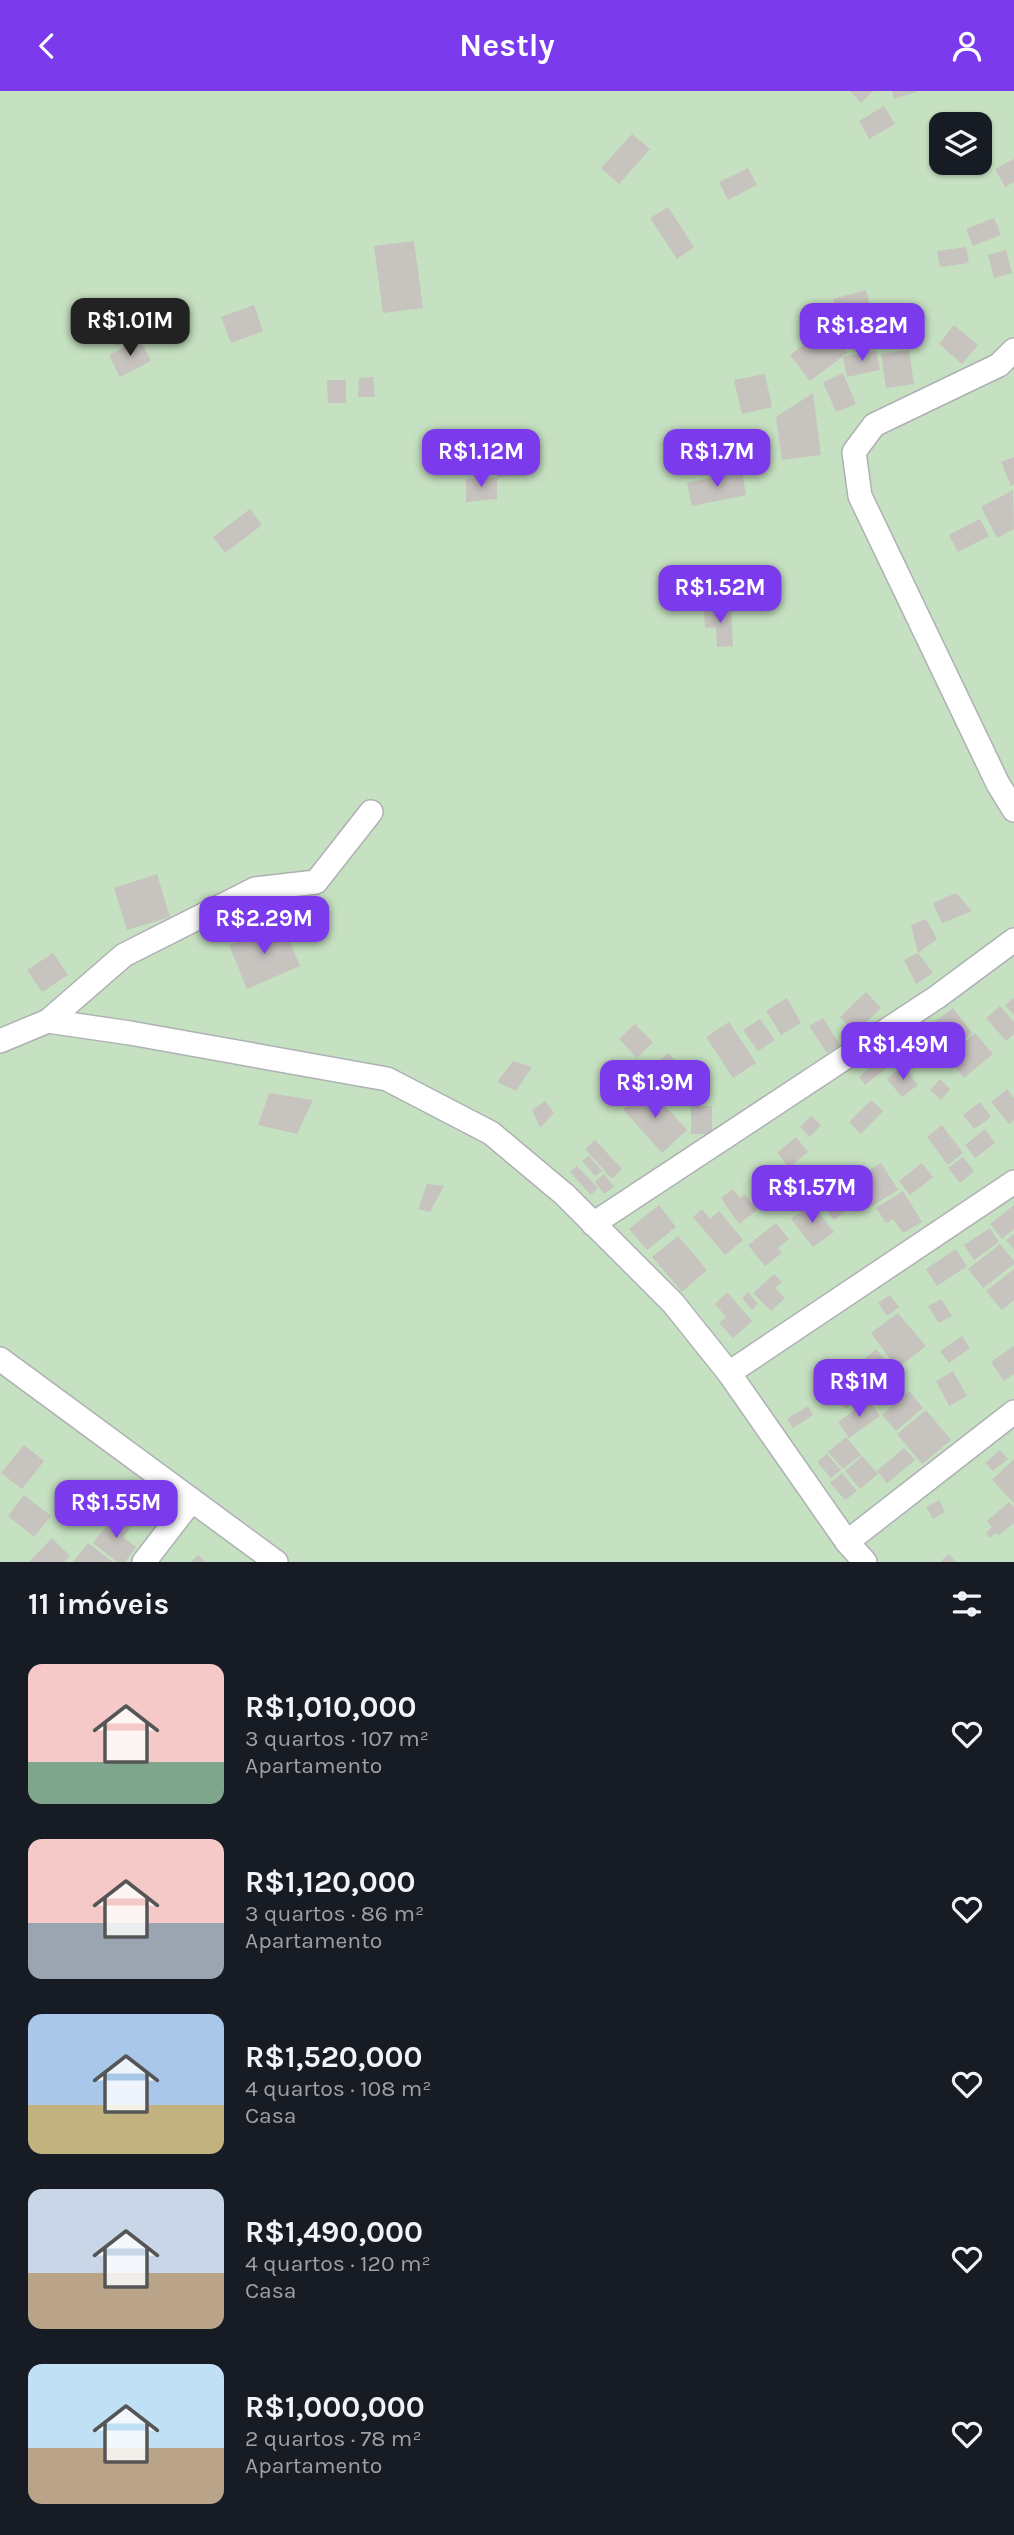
<!DOCTYPE html>
<html lang="pt">
<head>
<meta charset="utf-8">
<style>
  :root { --surface:#171b24; --page:#20242c; --text:#f1f3f6; --muted:#9ea1a6; --accent:#7c3aed }
  body { margin:0; font-family:Karla,sans-serif; background:var(--page); color:var(--text); height:100vh; display:flex; flex-direction:column; font-size:26px; white-space:nowrap }
  * { box-sizing:border-box; margin:0 }
  p { font-size:23px; color:var(--muted) }
  .icon { flex:none; width:38px; height:38px; fill:none; stroke:currentColor; stroke-width:2; stroke-linecap:round; stroke-linejoin:round }
  .map { position:relative; height:1471px; overflow:hidden }
  .side { display:flex; flex-direction:column; background:var(--surface); flex:1 }
  .side>* { flex:none }
  .buttons { position:absolute; left:929px; top:21px; display:grid; gap:14px }
  .buttons a { display:grid; place-items:center; width:63px; height:63px; border-radius:14px; background:var(--surface); box-shadow:0 2px 5px #0004; font-size:35px }
  .price { position:absolute; translate:-50% -60px; padding:0 16px; border-radius:14px; background:var(--accent); color:#fff; font-size:23px; line-height:46px; filter:drop-shadow(0 2px 4px #0008) }
  .price::after { content:''; position:absolute; left:50%; top:42px; width:21px; height:16px; margin-left:-10px; background:inherit; clip-path:polygon(0 0,100% 0,50% 100%) }
  .price.on { background:#222; color:#fff }
  ul { padding:0; list-style:none }
  li { display:flex; align-items:center; gap:21px; height:175px; padding:0 28px }
  li span { display:grid; place-items:center; flex:none; width:196px; height:140px; border-radius:14px; color:#555 }
  li>.icon { margin-inline-start:auto }
  span .icon { width:84px; height:84px; fill:#fffc; stroke-width:1 }
  li b { font-size:30px }
  h2 { display:flex; justify-content:space-between; align-items:center; height:84px; padding:0 28px; font-size:30px }
  header { display:flex; justify-content:space-between; align-items:center; height:91px; padding:0 28px; background:var(--accent); color:#fff; font-size:32px; font-weight:700 }
  .map>svg:first-child { display:block }
  .green { fill:#c6e1c1; fill-rule:evenodd }
  .building { fill:#c7c3bf }
  .lines { fill:none; stroke-linecap:round; stroke-linejoin:round }
  .street-casing { stroke:#aeb1b4; stroke-width:26 }
  .street { stroke:#fff; stroke-width:23 }
</style>
</head>
<body>
<header><svg class="icon" aria-label="back" viewBox="0 0 24 24"><path d="M15 5l-7 7 7 7"/></svg>Nestly<svg class="icon" aria-label="person" viewBox="0 0 24 24"><circle cx="12" cy="8" r="4"/><path d="M4 21q1-7 8-7t8 7"/></svg></header>
<div class="map">
<svg width="1014" height="1471" viewBox="0 0 1014 1471">
  <rect width="100%" height="100%" fill="#ece8e2"/>
  <path class="green" d="M0 0H1014V1471H0ZM942 33H980V72H942Z"/>
  <g class="building">
    <polygon points="850,0 873,0 861,12"/>
    <polygon points="892,0 916,0 916,1 894,8"/>
    <polygon points="884,15 895,33 869,48 859,30"/>
    <polygon points="632,43 650,58 619,93 601,77"/>
    <polygon points="1014,68 1014,91 1005,96 995,78"/>
    <polygon points="748,77 757,94 728,109 719,91"/>
    <polygon points="668,116 694,156 677,168 650,127"/>
    <polygon points="994,127 1001,144 973,155 966,138"/>
    <polygon points="414,150 423,217 383,222 374,155"/>
    <polygon points="966,156 969,172 940,176 937,160"/>
    <polygon points="1006,159 1012,182 994,187 988,164"/>
    <polygon points="866,199 878,242 846,251 833,208"/>
    <polygon points="254,214 263,240 231,252 221,226"/>
    <polygon points="125,216 138,244 116,255 103,226"/>
    <polygon points="954,234 978,254 962,273 939,253"/>
    <polygon points="827,236 847,262 810,290 790,264"/>
    <polygon points="140,248 151,270 120,286 109,264"/>
    <polygon points="876,259 880,279 847,286 843,266"/>
    <polygon points="909,259 914,293 886,297 881,263"/>
    <polygon points="843,282 856,313 836,321 823,291"/>
    <polygon points="765,283 772,316 742,323 734,289"/>
    <polygon points="373,286 375,306 358,306 359,287"/>
    <polygon points="327,289 346,289 346,312 328,312"/>
    <polygon points="813,302 821,364 782,369 776,326"/>
    <polygon points="521,360 525,385 497,386 495,361"/>
    <polygon points="1014,366 1014,393 1011,395 1001,371"/>
    <polygon points="742,380 746,404 692,415 687,392"/>
    <polygon points="497,386 497,408 466,411 466,388"/>
    <polygon points="1013,399 1014,438 997,447 981,416"/>
    <polygon points="250,418 262,434 225,462 213,446"/>
    <polygon points="980,428 989,445 958,461 949,444"/>
    <polygon points="731,516 733,555 717,556 716,536 705,537 704,518"/>
    <polygon points="157,783 170,826 127,839 114,797"/>
    <polygon points="956,802 972,820 942,832 933,812"/>
    <polygon points="926,828 937,848 918,862 911,834"/>
    <polygon points="282,832 300,875 247,898 229,854"/>
    <polygon points="53,862 68,884 42,901 27,879"/>
    <polygon points="918,862 933,882 916,893 904,869"/>
    <polygon points="866,901 881,917 855,942 840,926"/>
    <polygon points="787,907 801,932 781,944 766,920"/>
    <polygon points="1014,907 1014,924 1005,914"/>
    <polygon points="1000,915 1014,931 1014,943 1006,950 986,927"/>
    <polygon points="953,917 972,942 947,962 926,937"/>
    <polygon points="823,927 840,954 827,962 809,935"/>
    <polygon points="760,928 775,949 758,960 743,939"/>
    <polygon points="729,931 756,972 733,987 706,946"/>
    <polygon points="635,933 653,951 637,967 619,948"/>
    <polygon points="975,942 993,963 964,987 946,966"/>
    <polygon points="668,962 698,995 676,1016 645,983"/>
    <polygon points="884,965 891,973 865,994 859,986"/>
    <polygon points="513,970 532,976 516,1000 497,991"/>
    <polygon points="903,975 918,994 902,1006 887,988"/>
    <polygon points="940,988 950,998 941,1009 930,999"/>
    <polygon points="648,996 687,1039 662,1062 623,1018"/>
    <polygon points="1007,998 1014,1007 1014,1029 1009,1033 991,1011"/>
    <polygon points="269,1002 313,1009 297,1043 258,1034"/>
    <polygon points="871,1009 883,1020 861,1043 849,1031"/>
    <polygon points="545,1010 554,1022 540,1037 532,1019"/>
    <polygon points="980,1011 991,1026 974,1038 963,1024"/>
    <rect x="691" y="1015" width="21" height="28"/>
    <polygon points="811,1025 821,1034 810,1046 800,1036"/>
    <polygon points="942,1034 963,1062 948,1074 927,1046"/>
    <polygon points="985,1038 995,1052 975,1067 965,1054"/>
    <polygon points="796,1046 808,1061 789,1076 777,1062"/>
    <polygon points="595,1049 622,1078 612,1088 585,1058"/>
    <polygon points="589,1065 602,1080 595,1085 582,1070"/>
    <polygon points="963,1066 974,1080 960,1092 948,1077"/>
    <polygon points="881,1072 898,1099 867,1118 850,1091"/>
    <polygon points="922,1072 933,1086 910,1104 899,1090"/>
    <polygon points="577,1075 598,1097 591,1104 570,1081"/>
    <polygon points="604,1083 614,1096 604,1103 595,1091"/>
    <polygon points="427,1093 444,1095 430,1121 418,1118"/>
    <polygon points="843,1097 855,1113 834,1129 821,1113"/>
    <polygon points="733,1098 740,1107 745,1103 757,1119 739,1133 721,1107"/>
    <polygon points="903,1100 922,1131 903,1142 893,1128 886,1132 876,1117"/>
    <polygon points="811,1112 834,1141 813,1156 791,1128"/>
    <polygon points="659,1114 676,1136 647,1159 629,1138"/>
    <polygon points="1014,1114 1014,1138 1002,1148 990,1133"/>
    <polygon points="702,1118 710,1128 719,1120 743,1149 725,1164 693,1126"/>
    <polygon points="776,1132 789,1148 778,1157 782,1162 765,1175 748,1154"/>
    <polygon points="990,1137 999,1151 974,1169 964,1154"/>
    <polygon points="1014,1143 1014,1159 1006,1149"/>
    <polygon points="678,1145 707,1179 682,1201 652,1166"/>
    <polygon points="1000,1153 1014,1170 1014,1173 983,1197 968,1178"/>
    <polygon points="956,1158 967,1175 937,1195 926,1178"/>
    <polygon points="1014,1178 1014,1209 1002,1219 986,1200"/>
    <polygon points="774,1183 782,1191 775,1197 785,1207 771,1220 753,1202"/>
    <polygon points="727,1201 752,1230 733,1247 719,1232 726,1226 715,1213"/>
    <polygon points="748,1201 758,1213 752,1219 742,1207"/>
    <polygon points="890,1204 899,1216 887,1225 878,1212"/>
    <polygon points="941,1208 952,1225 939,1232 928,1215"/>
    <polygon points="898,1222 926,1255 897,1277 871,1242"/>
    <polygon points="962,1245 970,1257 949,1272 940,1260"/>
    <polygon points="1014,1255 1014,1283 1004,1290 991,1271"/>
    <polygon points="876,1258 896,1283 869,1304 849,1281"/>
    <polygon points="833,1267 848,1285 830,1300 815,1281"/>
    <polygon points="953,1280 967,1305 949,1315 936,1290"/>
    <polygon points="855,1288 865,1304 845,1318 834,1302"/>
    <polygon points="909,1300 923,1317 896,1340 882,1324"/>
    <polygon points="869,1309 880,1325 849,1347 838,1331"/>
    <polygon points="808,1315 813,1324 793,1337 787,1328"/>
    <polygon points="926,1319 951,1349 922,1373 897,1343"/>
    <polygon points="846,1346 861,1364 843,1378 828,1361"/>
    <polygon points="24,1354 44,1370 22,1398 1,1382"/>
    <polygon points="904,1357 915,1369 887,1392 877,1380"/>
    <polygon points="1000,1359 1008,1368 993,1380 985,1372"/>
    <polygon points="827,1363 841,1379 831,1387 817,1371"/>
    <polygon points="862,1365 878,1383 860,1398 845,1380"/>
    <polygon points="1014,1368 1014,1412 992,1389"/>
    <polygon points="842,1382 857,1400 845,1409 830,1392"/>
    <polygon points="24,1404 51,1425 34,1446 8,1425"/>
    <polygon points="939,1409 945,1421 933,1428 926,1416"/>
    <polygon points="1009,1411 1014,1416 1014,1432 999,1444 995,1442 990,1447 986,1442 992,1436 987,1430"/>
    <polygon points="117,1422 133,1434 123,1446 136,1456 125,1471 117,1471 93,1452"/>
    <polygon points="52,1447 70,1465 64,1471 29,1471"/>
    <polygon points="88,1452 113,1471 73,1471"/>
    <polygon points="949,1463 956,1471 940,1471"/>
    <polygon points="198,1464 206,1471 191,1471"/>
  </g>
  <g class="lines">
    <defs>
      <g id="street">
        <polyline points="1014,259 999,274 874,334 854,361 860,405 998,693 1014,719"/>
        <polyline points="48,930 124,864 255,798 316,791 371,721"/>
        <polyline points="0,950 48,930 130,942 387,988 491,1042 565,1104 673,1212 729,1282 847,1451 865,1471"/>
        <polyline points="593,1133 937,906 1014,849"/>
        <polyline points="0,1268 276,1471"/>
        <polyline points="729,1282 1014,1091"/>
        <polyline points="847,1451 1014,1321"/>
        <polyline points="144,1471 191,1410"/>
      </g>
    </defs>
    <use href="#street" class="street-casing"/>
    <use href="#street" class="street"/>
  </g>
</svg>
<div class="buttons">
<a><svg class="icon" aria-label="layers" viewBox="0 0 24 24"><path d="M12 4l9 5-9 5-9-5zM3 14l9 5 9-5"/></svg></a>
</div>
<b class="price on" style="left:130px;top:267px">R$1.01M</b>
<b class="price" style="left:862px;top:272px">R$1.82M</b>
<b class="price" style="left:481px;top:398px">R$1.12M</b>
<b class="price" style="left:717px;top:398px">R$1.7M</b>
<b class="price" style="left:720px;top:534px">R$1.52M</b>
<b class="price" style="left:264px;top:865px">R$2.29M</b>
<b class="price" style="left:903px;top:991px">R$1.49M</b>
<b class="price" style="left:655px;top:1029px">R$1.9M</b>
<b class="price" style="left:812px;top:1134px">R$1.57M</b>
<b class="price" style="left:859px;top:1328px">R$1M</b>
<b class="price" style="left:116px;top:1449px">R$1.55M</b>
</div>
<section class="side">
<h2>11 imóveis<svg class="icon" aria-label="filters" viewBox="0 0 24 24"><path d="M4 7h16M4 17h16"/><circle cx="9" cy="7" r="2"/><circle cx="15" cy="17" r="2"/></svg></h2>
<ul>
<li><span style="background:linear-gradient(#f6c9c9 70%,#7fa58c 0)"><svg class="icon" aria-label="home" viewBox="0 0 24 24"><path d="M3 11l9-7 9 7M6 9v11h12V9"/></svg></span><div><b>R$1,010,000</b><p>3 quartos · 107 m²</p><p>Apartamento</p></div><svg class="icon" aria-label="heart" viewBox="0 0 24 24"><path d="M12 20l-8-8c-3-5 5-10 8-4 3-6 11-1 8 4z"/></svg></li>
<li><span style="background:linear-gradient(#f6c9c9 60%,#9aa5b1 0)"><svg class="icon" aria-label="home" viewBox="0 0 24 24"><path d="M3 11l9-7 9 7M6 9v11h12V9"/></svg></span><div><b>R$1,120,000</b><p>3 quartos · 86 m²</p><p>Apartamento</p></div><svg class="icon" aria-label="heart" viewBox="0 0 24 24"><path d="M12 20l-8-8c-3-5 5-10 8-4 3-6 11-1 8 4z"/></svg></li>
<li><span style="background:linear-gradient(#a9c7e8 65%,#c2b280 0)"><svg class="icon" aria-label="home" viewBox="0 0 24 24"><path d="M3 11l9-7 9 7M6 9v11h12V9"/></svg></span><div><b>R$1,520,000</b><p>4 quartos · 108 m²</p><p>Casa</p></div><svg class="icon" aria-label="heart" viewBox="0 0 24 24"><path d="M12 20l-8-8c-3-5 5-10 8-4 3-6 11-1 8 4z"/></svg></li>
<li><span style="background:linear-gradient(#c9d6e8 60%,#b9a48a 0)"><svg class="icon" aria-label="home" viewBox="0 0 24 24"><path d="M3 11l9-7 9 7M6 9v11h12V9"/></svg></span><div><b>R$1,490,000</b><p>4 quartos · 120 m²</p><p>Casa</p></div><svg class="icon" aria-label="heart" viewBox="0 0 24 24"><path d="M12 20l-8-8c-3-5 5-10 8-4 3-6 11-1 8 4z"/></svg></li>
<li><span style="background:linear-gradient(#bfe0f5 60%,#b9a48a 0)"><svg class="icon" aria-label="home" viewBox="0 0 24 24"><path d="M3 11l9-7 9 7M6 9v11h12V9"/></svg></span><div><b>R$1,000,000</b><p>2 quartos · 78 m²</p><p>Apartamento</p></div><svg class="icon" aria-label="heart" viewBox="0 0 24 24"><path d="M12 20l-8-8c-3-5 5-10 8-4 3-6 11-1 8 4z"/></svg></li>
</ul>
</section>
</body>
</html>
